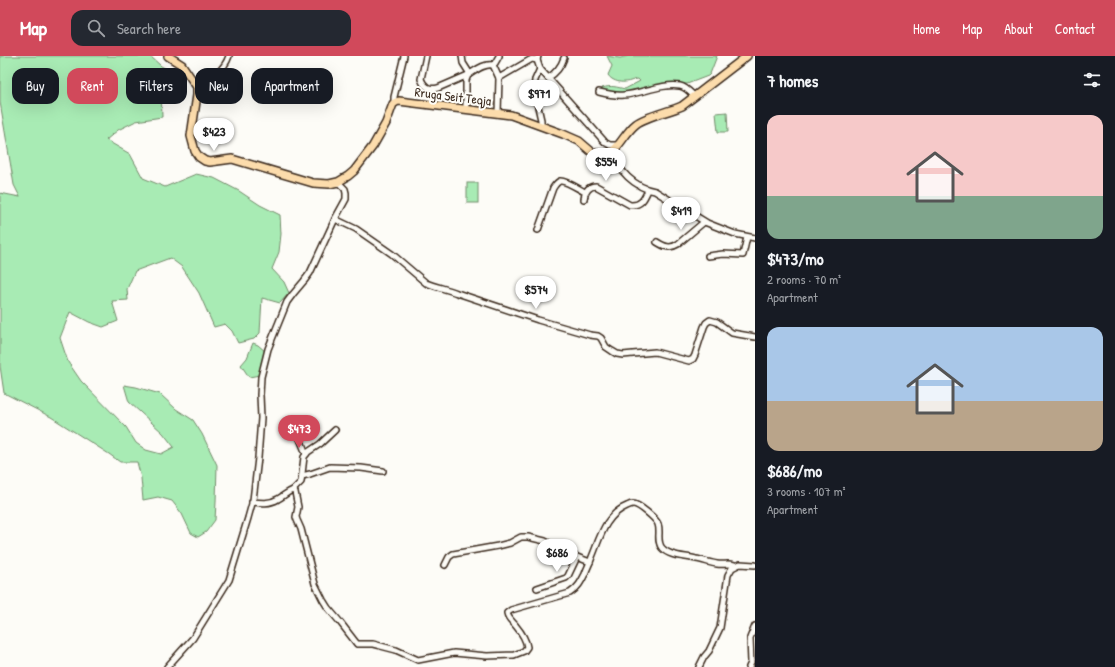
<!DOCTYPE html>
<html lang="en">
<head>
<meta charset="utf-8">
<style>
  :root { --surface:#171b24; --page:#242831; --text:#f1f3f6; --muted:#9ea1a6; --accent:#d1495b }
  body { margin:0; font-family:"Patrick Hand",sans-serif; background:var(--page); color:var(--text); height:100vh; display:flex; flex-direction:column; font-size:15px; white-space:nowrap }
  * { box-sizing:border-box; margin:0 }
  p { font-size:13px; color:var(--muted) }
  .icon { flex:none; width:22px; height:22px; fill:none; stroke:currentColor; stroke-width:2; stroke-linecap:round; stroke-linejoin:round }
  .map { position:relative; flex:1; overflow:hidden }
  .side { display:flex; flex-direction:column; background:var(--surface); width:360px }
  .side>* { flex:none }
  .top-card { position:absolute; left:12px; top:12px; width:380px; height:36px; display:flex; gap:8px }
  .price { position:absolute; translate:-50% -34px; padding:0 9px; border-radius:14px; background:#fff; color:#222; font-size:13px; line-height:26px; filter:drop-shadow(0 1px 2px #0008) }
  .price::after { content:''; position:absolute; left:50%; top:24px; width:12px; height:9px; margin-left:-6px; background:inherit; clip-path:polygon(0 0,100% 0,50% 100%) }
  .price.selected { background:var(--accent); color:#fff }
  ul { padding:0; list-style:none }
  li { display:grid; align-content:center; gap:8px; height:212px; padding:0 12px }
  li span { display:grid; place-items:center; height:124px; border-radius:12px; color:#555 }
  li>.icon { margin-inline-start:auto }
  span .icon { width:72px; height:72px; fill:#fffc; stroke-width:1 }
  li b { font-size:17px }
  h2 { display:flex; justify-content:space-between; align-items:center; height:48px; padding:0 12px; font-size:17px }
  .tag { padding:0 14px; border-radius:12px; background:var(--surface); box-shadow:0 4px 16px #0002; font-size:14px; line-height:36px }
  .tag.selected { background:var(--accent); color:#fff }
  header { display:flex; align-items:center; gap:24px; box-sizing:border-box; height:56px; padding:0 20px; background:var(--accent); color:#fff }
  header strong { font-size:19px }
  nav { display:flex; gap:22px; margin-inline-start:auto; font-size:14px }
  .search { width:280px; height:36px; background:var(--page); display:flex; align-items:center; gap:10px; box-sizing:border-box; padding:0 14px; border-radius:12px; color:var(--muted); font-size:15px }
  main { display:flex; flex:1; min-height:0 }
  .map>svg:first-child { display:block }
  .green { fill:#a8ebb4; stroke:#728a69 }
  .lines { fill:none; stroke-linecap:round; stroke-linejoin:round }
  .minor-casing { stroke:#3b2a1e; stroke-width:8 }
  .major-casing { stroke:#3b2a1e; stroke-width:10 }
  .minor { stroke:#fdfcf7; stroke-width:5 }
  .major { stroke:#fcdcac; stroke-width:7 }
  .labels { text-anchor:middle; stroke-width:4; stroke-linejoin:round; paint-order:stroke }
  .street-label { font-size:13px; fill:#3b2a1e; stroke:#fdfcf7 }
</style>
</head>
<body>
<header>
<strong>Map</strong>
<div class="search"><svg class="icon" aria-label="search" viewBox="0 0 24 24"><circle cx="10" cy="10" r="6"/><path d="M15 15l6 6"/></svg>Search here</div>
<nav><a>Home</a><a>Map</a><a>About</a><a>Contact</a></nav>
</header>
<main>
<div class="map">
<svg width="755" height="611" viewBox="0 0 755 611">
  <rect width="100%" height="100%" fill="#fdfcf7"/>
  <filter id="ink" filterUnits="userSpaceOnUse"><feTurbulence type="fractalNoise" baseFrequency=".025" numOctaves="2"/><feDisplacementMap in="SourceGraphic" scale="8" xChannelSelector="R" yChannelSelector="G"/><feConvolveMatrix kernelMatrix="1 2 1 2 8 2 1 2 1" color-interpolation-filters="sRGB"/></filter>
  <g filter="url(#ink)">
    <g class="green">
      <polygon points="0,0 150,0 161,10 182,21 161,33 162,61 136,65 118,74 106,84 130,98 143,122 165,131 196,118 214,122 239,135 260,149 280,159 281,178 279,196 272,213 284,226 289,237 280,247 262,242 260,277 254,283 238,287 232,275 225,268 214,271 199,237 182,211 170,202 135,215 127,233 128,244 112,245 118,265 103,271 89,266 70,256 60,282 68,306 81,325 126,371 136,387 146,394 161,398 174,391 163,377 129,346 124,329 136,331 160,338 176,353 193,364 202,378 217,409 216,446 215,464 206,476 198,481 191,477 182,458 172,445 158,441 143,444 141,422 137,406 120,406 109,398 51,361 4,337 0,310 0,137 20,141 14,129 0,46"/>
      <path d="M607 0 620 2 629 0H717L710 18 708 20 687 28 677 27 624 38 603 35 602 32C612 29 616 31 625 33L640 25 638 23C634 23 630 26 625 26 619 27 611 24 608 19L612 10Z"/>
      <polygon points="727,56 728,76 718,76 716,57"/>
      <rect x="467" y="127" width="11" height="20"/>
      <polygon points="253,287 258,289 266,296 260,319 249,321 241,309 247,302"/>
    </g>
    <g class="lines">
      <defs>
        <g id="minor">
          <path d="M426 0 421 23C424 31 429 34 438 32L468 19"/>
          <polyline points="462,0 463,7 470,18"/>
          <polyline points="538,0 537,4 540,13 604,85"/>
          <polyline points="540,13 535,24 534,33 541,64 541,69"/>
          <polyline points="499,22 493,9 495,7 499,0"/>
          <path d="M548 22C556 17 561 11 564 2"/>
          <path d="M197 31C210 24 224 15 229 0"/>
          <path d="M599 36C607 38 615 40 624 39 641 38 662 27 680 30 686 31 691 37 695 41"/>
          <polyline points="394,46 394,41 404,0"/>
          <path d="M466 50V24L468 19C475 15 484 7 493 9"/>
          <polyline points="498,57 499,22 530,4 532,3 537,4"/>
          <polyline points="606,87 610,89 618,89"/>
          <path d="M614 94C615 114 636 132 655 135L707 167 735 178 755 182"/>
          <path d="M584 143C585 136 588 130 596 130L630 149C641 150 644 143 648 134"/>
          <path d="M335 163 356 173 392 198 426 227C436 231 447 233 457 237L538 264 590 279 598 280 601 282 606 291 612 295 617 298 623 299 633 298 655 296 689 305 693 303 695 299 704 271 706 267 710 264 717 266 732 277 755 281"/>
          <path d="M538 174 553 132C555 129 557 126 560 125 566 124 580 134 585 136"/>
          <path d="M657 186C665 191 670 193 678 188L704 166"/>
          <polyline points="708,200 723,198 743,199 747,181"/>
          <polyline points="294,367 306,398"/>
          <polyline points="302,420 310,418 330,411 361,412 383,415"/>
          <polyline points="293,434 301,426 304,401 308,396 320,388 335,374"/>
          <path d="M252 446C261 447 270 448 278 443 284 440 287 436 293 434L295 436 298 451 296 461 297 464 301 473 315 528 323 544 328 552 340 566 357 588H373L396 594 418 604 454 597 487 600 514 599 524 595 527 591C526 584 521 576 516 570 513 566 508 563 507 557L511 554 570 537C578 532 581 526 585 518 587 512 590 507 592 501 600 482 605 459 627 450 629 449 631 448 633 448 639 448 656 463 658 468 661 476 656 485 662 492 670 501 685 500 696 503 703 504 710 507 717 508 723 509 729 507 735 509"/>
          <polyline points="445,509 449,501 453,498 498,490 510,487 521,481 528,481 545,485 564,496 590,506"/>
          <polyline points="537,532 566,522 568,520 577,501"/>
          <polyline points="167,611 193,582 229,524 248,462 253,444 258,402 261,362 260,339 261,321 268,293 287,246 293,238 304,225 310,217 335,163 346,143 346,137 345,133 338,126"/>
          <polyline points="699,611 704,601 709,595 720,572 728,519 732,512 740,508 755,509"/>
          <polyline points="749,611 751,607 750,582 755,570"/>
        </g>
        <path id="major" d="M168 0 182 9 197 31V39L191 80 195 95 199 101 205 105 210 106 232 103 313 127 329 128 338 126 348 120 354 115 373 90 386 67 393 48 396 46 399 45 511 59 563 78 579 85 593 97 602 98 609 97 614 94C622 86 627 75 636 68 646 60 669 56 682 50L747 0"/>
      </defs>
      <use href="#minor" class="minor-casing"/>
      <use href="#major" class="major-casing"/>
      <use href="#minor" class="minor"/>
      <use href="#major" class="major"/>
    </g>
  </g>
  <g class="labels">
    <g class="street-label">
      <text transform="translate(453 40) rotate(7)" y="5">Rruga Seit Teqja</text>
    </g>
  </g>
</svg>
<b class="price" style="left:539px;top:58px">$971</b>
<b class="price" style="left:214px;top:96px">$423</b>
<b class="price" style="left:606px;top:126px">$554</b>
<b class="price" style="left:681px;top:175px">$419</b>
<b class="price" style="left:536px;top:254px">$574</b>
<b class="price selected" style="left:299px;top:393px">$473</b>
<b class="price" style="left:557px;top:517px">$686</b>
<div class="top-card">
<a class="tag">Buy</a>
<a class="tag selected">Rent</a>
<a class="tag">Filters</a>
<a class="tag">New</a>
<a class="tag">Apartment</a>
</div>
</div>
<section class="side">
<h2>7 homes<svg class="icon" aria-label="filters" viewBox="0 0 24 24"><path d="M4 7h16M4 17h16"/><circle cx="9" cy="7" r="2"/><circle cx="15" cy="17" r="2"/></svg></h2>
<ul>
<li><span style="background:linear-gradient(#f6c9c9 65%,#7fa58c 0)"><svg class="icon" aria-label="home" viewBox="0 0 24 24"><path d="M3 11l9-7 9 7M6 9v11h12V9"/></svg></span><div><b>$473/mo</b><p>2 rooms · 70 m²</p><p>Apartment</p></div></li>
<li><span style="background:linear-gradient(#a9c7e8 60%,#b9a48a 0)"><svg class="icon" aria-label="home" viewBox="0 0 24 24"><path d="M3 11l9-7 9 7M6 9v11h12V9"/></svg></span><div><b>$686/mo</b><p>3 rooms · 107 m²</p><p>Apartment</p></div></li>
</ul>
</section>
</main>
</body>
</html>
